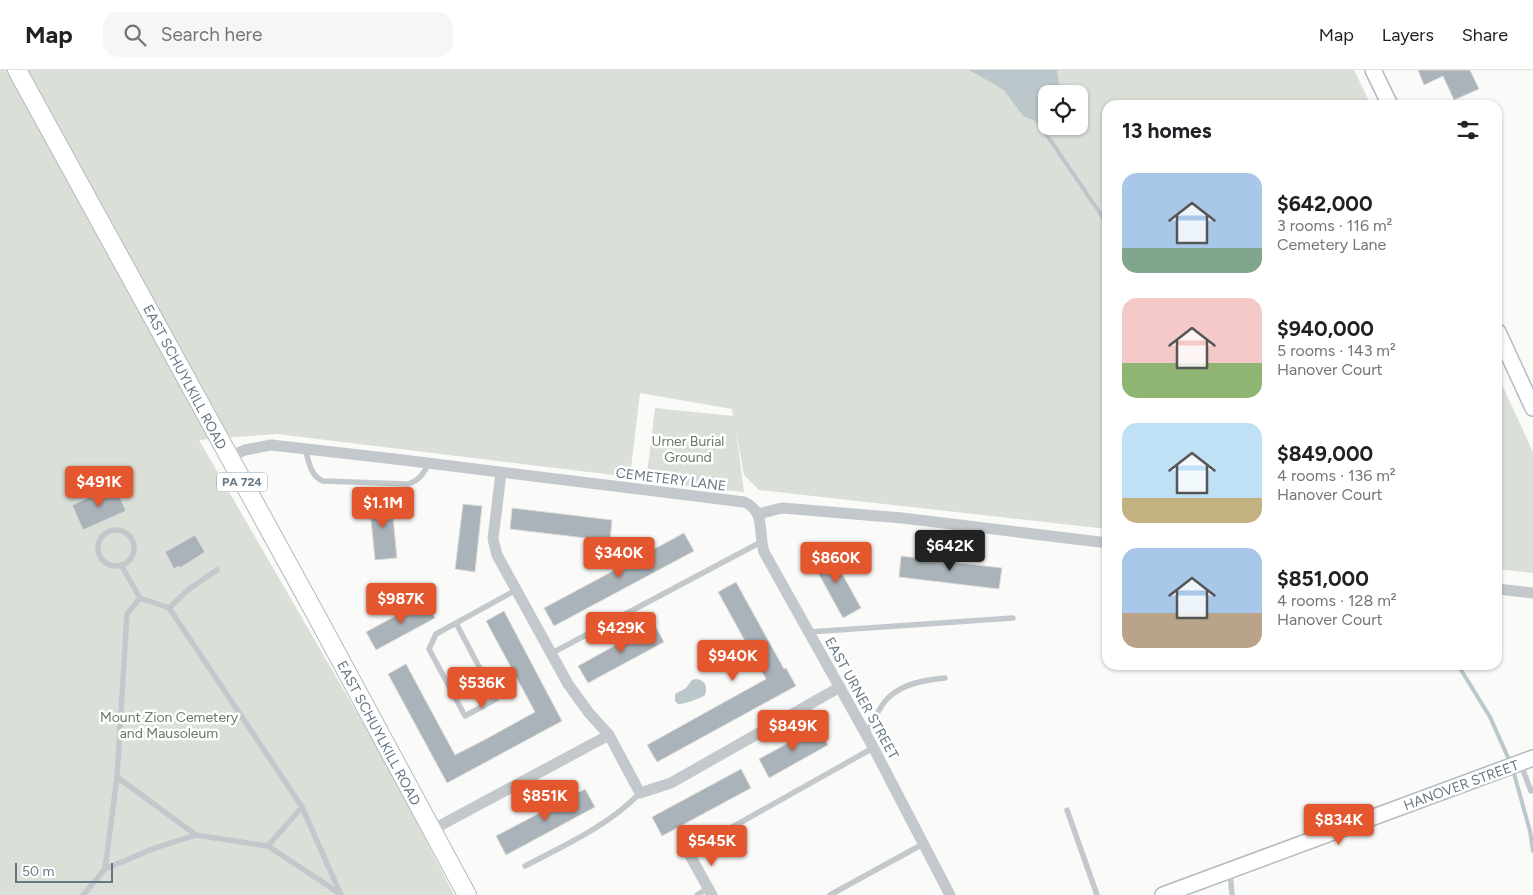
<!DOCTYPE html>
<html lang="en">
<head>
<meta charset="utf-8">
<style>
  :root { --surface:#fff; --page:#f6f6f6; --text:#202124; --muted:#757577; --line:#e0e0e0; --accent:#e4572e }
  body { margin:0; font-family:Figtree,sans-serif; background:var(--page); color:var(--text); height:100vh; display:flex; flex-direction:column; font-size:19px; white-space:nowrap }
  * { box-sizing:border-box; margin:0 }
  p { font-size:16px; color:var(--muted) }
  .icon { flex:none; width:28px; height:28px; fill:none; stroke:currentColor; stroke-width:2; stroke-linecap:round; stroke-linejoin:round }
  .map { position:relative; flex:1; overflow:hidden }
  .side { position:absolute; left:1102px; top:30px; width:400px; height:570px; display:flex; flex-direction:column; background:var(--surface); border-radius:15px; box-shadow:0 1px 4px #0004 }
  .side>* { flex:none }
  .buttons { position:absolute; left:1038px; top:15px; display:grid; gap:10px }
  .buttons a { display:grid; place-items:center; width:50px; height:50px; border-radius:10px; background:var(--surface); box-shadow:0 1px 4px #0004; font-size:25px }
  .scale { position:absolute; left:15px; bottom:12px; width:98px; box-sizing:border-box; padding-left:5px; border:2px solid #657683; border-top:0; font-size:14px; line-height:18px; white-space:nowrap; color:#657683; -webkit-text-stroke:4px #fff; paint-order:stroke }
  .price { position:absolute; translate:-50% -42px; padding:0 11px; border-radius:5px; background:var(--accent); color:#fff; font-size:16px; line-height:32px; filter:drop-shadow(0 1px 2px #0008) }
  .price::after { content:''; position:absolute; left:50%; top:30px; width:15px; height:11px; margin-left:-8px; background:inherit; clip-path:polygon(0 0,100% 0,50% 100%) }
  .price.selected { background:#222; color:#fff }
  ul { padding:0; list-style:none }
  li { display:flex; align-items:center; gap:15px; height:125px; padding:0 20px }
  li span { display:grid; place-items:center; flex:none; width:140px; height:100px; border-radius:15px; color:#555 }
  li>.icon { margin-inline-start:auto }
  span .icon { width:60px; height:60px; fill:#fffc; stroke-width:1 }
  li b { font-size:21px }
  h2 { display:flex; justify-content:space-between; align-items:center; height:60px; padding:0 20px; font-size:21px }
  header { display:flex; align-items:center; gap:30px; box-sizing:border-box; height:70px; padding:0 25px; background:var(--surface); border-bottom:1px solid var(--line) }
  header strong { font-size:24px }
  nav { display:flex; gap:28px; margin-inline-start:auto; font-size:18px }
  .search { width:350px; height:45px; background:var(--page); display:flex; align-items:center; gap:12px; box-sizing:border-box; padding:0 18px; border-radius:15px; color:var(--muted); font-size:19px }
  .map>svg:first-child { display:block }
  .green { fill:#dadfd7; fill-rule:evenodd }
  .water { fill:#bbc7cb }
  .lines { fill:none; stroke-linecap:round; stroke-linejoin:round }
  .stream { stroke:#bbc7cb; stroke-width:4 }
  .building { fill:#aab3b9; stroke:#dcdcda }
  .secondary-casing { stroke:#b3babf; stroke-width:18 }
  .primary-casing { stroke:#b5babe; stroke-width:20 }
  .lane { stroke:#c3c8cc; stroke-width:5.5 }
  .street { stroke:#c3c8cc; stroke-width:11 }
  .secondary { stroke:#fff; stroke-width:15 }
  .primary { stroke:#fff; stroke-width:18 }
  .labels { text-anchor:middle; stroke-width:5; stroke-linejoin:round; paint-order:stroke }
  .shield { fill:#fff; stroke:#939fa8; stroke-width:1 }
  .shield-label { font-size:12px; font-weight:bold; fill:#657683 }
  .street-label { font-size:14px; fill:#657683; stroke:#fff }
  .park-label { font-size:14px; fill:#687a64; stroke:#fff }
</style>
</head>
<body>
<header>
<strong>Map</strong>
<div class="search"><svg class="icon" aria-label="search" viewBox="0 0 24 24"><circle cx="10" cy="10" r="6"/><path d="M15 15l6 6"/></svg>Search here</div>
<nav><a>Map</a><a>Layers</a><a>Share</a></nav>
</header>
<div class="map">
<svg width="1533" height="825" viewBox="0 0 1533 825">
  <rect width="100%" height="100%" fill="#fafaf8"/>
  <g class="green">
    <path d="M0 0H1354L1371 35H1108L1107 459 759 420 744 405 736 361 744 422 646 412 655 338 733 346 732 339 640 323 630 407 277 364 199 370 390 700 454 825H0ZM1046 24H1079V56H1046Z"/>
    <polygon points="1498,306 1533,382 1533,503 1498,499"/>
  </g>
  <g class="water">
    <polygon points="969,0 1057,0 1060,19 1059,24 1046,24 1046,43 1038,52 1023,46 1004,20"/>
    <path d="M696 609C705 610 708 616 705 625 703 628 681 635 678 634L675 631V624L686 618 692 610Z"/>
  </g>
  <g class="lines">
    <g class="stream">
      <polyline points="1036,49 1108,155"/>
      <polyline points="1458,595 1490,647 1511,694"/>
      <polyline points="1513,700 1530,761 1533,781"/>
    </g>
  </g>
  <g class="building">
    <polygon points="1418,0 1470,0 1479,19 1454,30 1443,6 1424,15"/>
    <polygon points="115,416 126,441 83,460 72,435"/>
    <polygon points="387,424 388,438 392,437 397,488 375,490 370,439 374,439 373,425"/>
    <polygon points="463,434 482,436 475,502 455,499"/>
    <polygon points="512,438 612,450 610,471 510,459"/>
    <polygon points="684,463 694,481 554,556 544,538"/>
    <polygon points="195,465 205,482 180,498 179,496 174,499 165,482"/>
    <polygon points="829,480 861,538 843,548 811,490"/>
    <polygon points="901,486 1002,498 999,519 899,507"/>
    <polygon points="736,512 784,599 786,598 796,616 657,692 647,675 766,609 718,522"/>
    <polygon points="425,530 435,548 376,580 366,562"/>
    <polygon points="504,541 562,651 447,713 388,604 406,594 455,685 488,668 535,642 486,551"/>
    <polygon points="654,554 664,572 588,613 578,596"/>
    <polygon points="818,657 828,675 769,708 759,689"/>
    <polygon points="741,699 751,718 662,766 652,747"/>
    <polygon points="585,719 595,737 506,785 496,766"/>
  </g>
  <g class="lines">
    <defs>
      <g id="secondary">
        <polyline points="1373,0 1390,35"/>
        <polyline points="1498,262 1533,338"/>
        <polyline points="1163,825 1533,688"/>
      </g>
      <polyline id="primary" points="17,0 315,543 467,825"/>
    </defs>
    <use href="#secondary" class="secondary-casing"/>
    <use href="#primary" class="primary-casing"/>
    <g class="lane">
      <path d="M305 379C309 391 310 406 323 411L408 414C420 410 423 404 429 393"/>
      <circle cx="116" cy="478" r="18"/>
      <polyline points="121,495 140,528 169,538 302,737 341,825"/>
      <polyline points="140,528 127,544 117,707 196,765"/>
      <polyline points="169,538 189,519 217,500"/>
      <polyline points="456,553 496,629 465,646 429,579 436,564 516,520"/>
      <polyline points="809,562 1013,548"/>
      <polyline points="552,583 761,472"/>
      <path d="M866 664C873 653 879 636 889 627 904 613 926 610 945 608"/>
      <polyline points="1521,695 1531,721 1533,720"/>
      <polyline points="302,737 268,776 339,823"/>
      <polyline points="1067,740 1097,825"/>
      <polyline points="688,782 873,678"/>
      <path d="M525 796C565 775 608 756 640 723"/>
      <polyline points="105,799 117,707"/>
      <polyline points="1230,802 1232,825"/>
      <polyline points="83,825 105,799 155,778 196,765 268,776"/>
      <polyline points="697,825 708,818"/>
      <polyline points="830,825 923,774"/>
    </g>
    <g class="street">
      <path d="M228 387 245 380 271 375 395 389 744 432C766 441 758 463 764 482L872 675 950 825"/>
      <polyline points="501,403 493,469 497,485 568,614 589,643 609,665"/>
      <polyline points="758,444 782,438 902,448 1108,473"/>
      <polyline points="1498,519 1533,523"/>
      <polyline points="430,761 609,665 640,723 671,713 840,617"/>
      <polyline points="688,782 712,825"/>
    </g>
    <use href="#secondary" class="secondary"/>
    <use href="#primary" class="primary"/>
  </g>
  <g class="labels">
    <rect class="shield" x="217" y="402.5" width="50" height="19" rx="4"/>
    <g class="shield-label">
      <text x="242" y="416">PA 724</text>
    </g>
    <g class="street-label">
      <text transform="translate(185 307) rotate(62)" y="5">EAST SCHUYLKILL ROAD</text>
      <text transform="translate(671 409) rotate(7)" y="5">CEMETERY LANE</text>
      <text transform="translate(862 628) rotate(61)" y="5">EAST URNER STREET</text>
      <text transform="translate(379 663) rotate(62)" y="5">EAST SCHUYLKILL ROAD</text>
      <text transform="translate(1461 715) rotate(-20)" y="5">HANOVER STREET</text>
    </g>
    <g class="park-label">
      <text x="688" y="376">Urner Burial<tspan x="688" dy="16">Ground</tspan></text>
      <text x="169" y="652">Mount Zion Cemetery<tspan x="169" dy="16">and Mausoleum</tspan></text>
    </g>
  </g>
</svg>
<div class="buttons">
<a><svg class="icon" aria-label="locate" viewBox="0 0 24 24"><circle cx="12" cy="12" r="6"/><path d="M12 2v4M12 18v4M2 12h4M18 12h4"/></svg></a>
</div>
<div class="scale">50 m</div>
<b class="price" style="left:99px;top:438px">$491K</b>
<b class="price" style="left:383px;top:459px">$1.1M</b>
<b class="price selected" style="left:950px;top:502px">$642K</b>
<b class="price" style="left:619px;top:509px">$340K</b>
<b class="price" style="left:836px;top:514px">$860K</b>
<b class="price" style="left:401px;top:555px">$987K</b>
<b class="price" style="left:621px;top:584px">$429K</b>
<b class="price" style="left:733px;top:612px">$940K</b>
<b class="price" style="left:482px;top:639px">$536K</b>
<b class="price" style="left:793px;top:682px">$849K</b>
<b class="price" style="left:545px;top:752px">$851K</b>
<b class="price" style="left:1339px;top:776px">$834K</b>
<b class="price" style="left:712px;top:797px">$545K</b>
<section class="side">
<h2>13 homes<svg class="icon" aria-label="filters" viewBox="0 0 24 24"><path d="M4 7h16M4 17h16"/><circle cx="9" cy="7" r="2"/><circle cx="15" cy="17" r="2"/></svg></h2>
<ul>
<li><span style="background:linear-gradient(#a9c7e8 75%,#7fa58c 0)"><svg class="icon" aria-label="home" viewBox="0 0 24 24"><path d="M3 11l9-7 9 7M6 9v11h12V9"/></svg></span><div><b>$642,000</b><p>3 rooms · 116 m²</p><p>Cemetery Lane</p></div></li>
<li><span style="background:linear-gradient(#f6c9c9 65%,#8fb573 0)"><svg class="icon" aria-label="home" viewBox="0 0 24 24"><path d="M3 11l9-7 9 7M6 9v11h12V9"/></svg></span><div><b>$940,000</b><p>5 rooms · 143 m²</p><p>Hanover Court</p></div></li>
<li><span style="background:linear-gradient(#bfe0f5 75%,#c2b280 0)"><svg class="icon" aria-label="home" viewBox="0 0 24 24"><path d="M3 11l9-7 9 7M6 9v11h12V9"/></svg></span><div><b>$849,000</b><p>4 rooms · 136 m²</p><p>Hanover Court</p></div></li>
<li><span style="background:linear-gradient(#a9c7e8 65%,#b9a48a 0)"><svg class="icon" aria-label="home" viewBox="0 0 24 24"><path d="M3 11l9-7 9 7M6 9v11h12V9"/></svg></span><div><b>$851,000</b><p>4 rooms · 128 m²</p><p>Hanover Court</p></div></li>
</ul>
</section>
</div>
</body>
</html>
